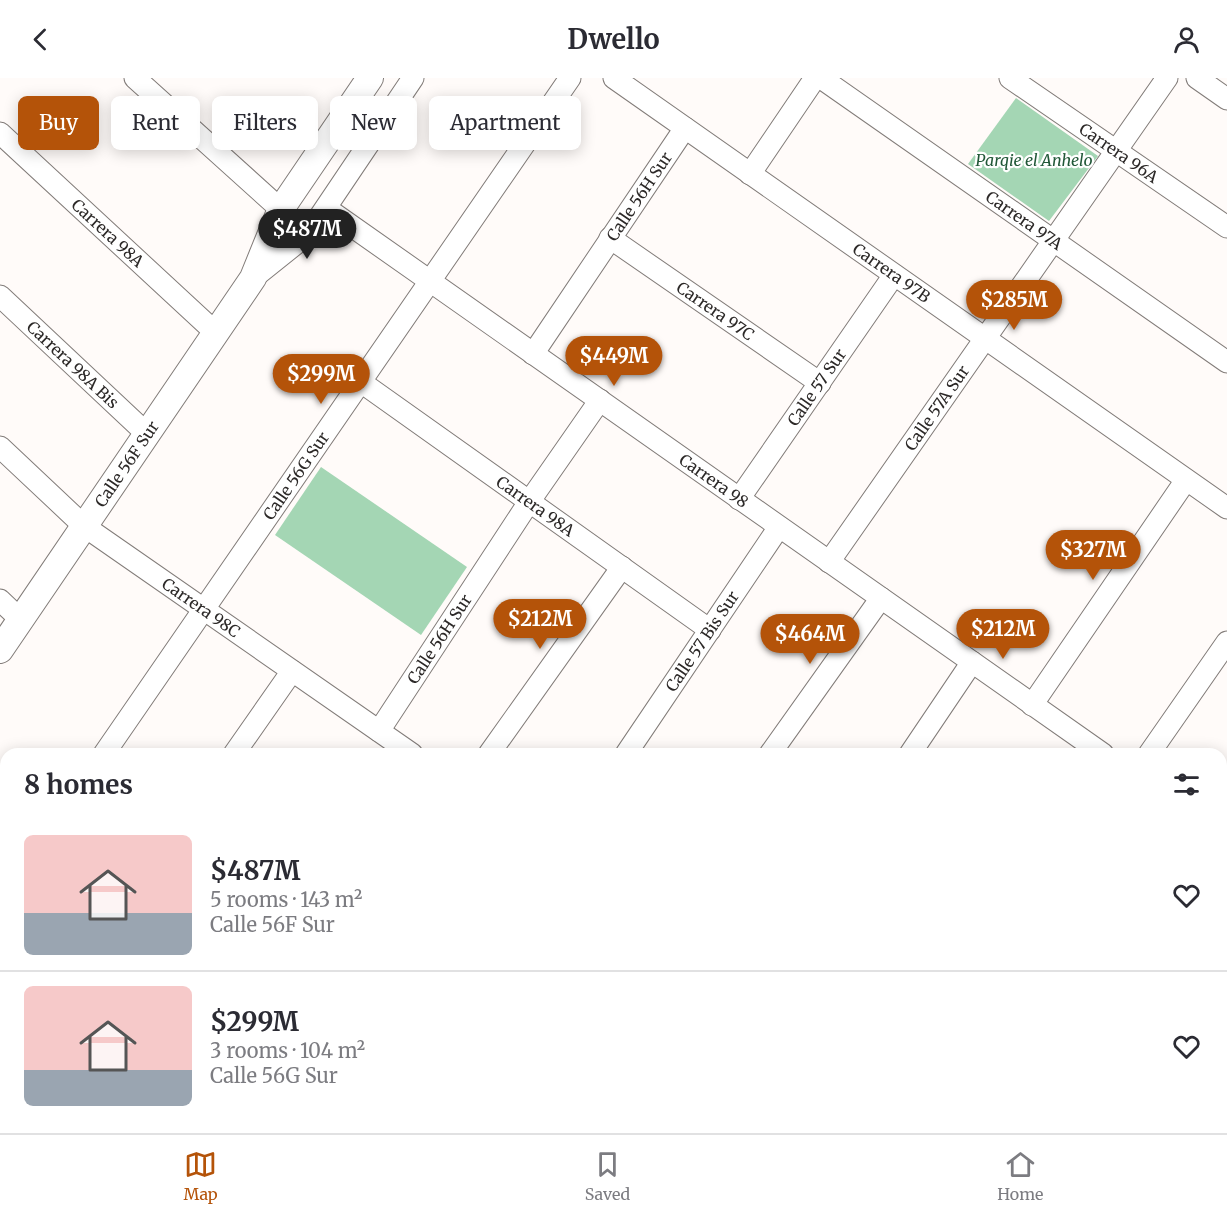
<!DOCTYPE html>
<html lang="en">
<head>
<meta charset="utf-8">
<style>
  :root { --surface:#fff; --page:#f2f2f3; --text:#2b2b33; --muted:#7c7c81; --line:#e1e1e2; --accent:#b45309 }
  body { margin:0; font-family:Merriweather,serif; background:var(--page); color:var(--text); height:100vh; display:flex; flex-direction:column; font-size:22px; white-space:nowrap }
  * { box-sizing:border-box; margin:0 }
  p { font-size:20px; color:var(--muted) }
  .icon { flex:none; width:33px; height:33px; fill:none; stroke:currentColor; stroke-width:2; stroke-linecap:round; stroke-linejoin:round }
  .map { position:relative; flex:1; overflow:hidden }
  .drawer { position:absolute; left:0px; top:670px; width:1227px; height:386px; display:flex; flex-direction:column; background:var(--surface); border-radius:18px 18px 0 0; box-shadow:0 3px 15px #0003 }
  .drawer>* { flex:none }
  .banner { position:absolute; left:18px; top:18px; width:600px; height:54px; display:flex; gap:12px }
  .price { position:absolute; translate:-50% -51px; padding:0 14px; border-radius:21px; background:var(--accent); color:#fff; font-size:20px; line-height:39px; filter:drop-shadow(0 2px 3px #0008) }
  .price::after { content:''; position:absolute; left:50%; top:36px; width:18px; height:14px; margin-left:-9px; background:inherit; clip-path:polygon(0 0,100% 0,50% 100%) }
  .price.on { background:#222; color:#fff }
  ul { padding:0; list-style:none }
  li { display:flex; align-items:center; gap:18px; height:150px; padding:0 24px }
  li+li { border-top:2px solid var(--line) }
  li span { display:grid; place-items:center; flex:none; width:168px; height:120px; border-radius:9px; color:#555 }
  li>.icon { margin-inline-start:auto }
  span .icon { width:72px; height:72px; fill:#fffc; stroke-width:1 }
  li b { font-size:26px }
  h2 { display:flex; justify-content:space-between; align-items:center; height:72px; padding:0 24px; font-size:26px }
  .tag { padding:0 21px; border-radius:9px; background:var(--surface); box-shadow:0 3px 15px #0003; font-size:21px; line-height:54px }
  .tag.on { background:var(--accent); color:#fff }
  header { display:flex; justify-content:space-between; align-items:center; height:78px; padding:0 24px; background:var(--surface); font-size:27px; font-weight:700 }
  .tabs { display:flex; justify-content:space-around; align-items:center; height:84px; border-top:2px solid var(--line); background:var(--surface); font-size:16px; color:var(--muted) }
  .tabs a { display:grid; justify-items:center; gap:3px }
  .tabs .on { color:var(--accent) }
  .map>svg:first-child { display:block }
  .green { fill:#a4d6b4 }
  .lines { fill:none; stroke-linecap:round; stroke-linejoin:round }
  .minor-casing { stroke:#827c79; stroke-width:23 }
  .tertiary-casing { stroke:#827c79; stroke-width:28 }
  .minor { stroke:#fff; stroke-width:21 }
  .tertiary { stroke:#fff; stroke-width:26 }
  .labels { text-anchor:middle; stroke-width:4.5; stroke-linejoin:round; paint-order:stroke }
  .street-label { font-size:16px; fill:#2c2928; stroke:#fff }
  .park-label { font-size:16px; font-style:italic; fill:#215838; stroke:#fff }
</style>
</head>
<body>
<header><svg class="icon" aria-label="back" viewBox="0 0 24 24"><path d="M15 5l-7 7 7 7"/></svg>Dwello<svg class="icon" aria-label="person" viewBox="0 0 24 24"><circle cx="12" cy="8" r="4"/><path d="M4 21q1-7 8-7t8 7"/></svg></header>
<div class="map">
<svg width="1227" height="1055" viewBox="0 0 1227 1055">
  <rect width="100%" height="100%" fill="#fffbf9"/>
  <g class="green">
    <polygon points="1016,20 1098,78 1049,143 968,86"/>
    <polygon points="321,389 467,489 421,557 275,457"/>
  </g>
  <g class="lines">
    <defs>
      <g id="minor">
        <polyline points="135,0 308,156"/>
        <path id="s1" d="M614 0 1227 430"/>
        <path id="s2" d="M821 0 1227 284"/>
        <path id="s3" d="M1010 0 1227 149"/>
        <polyline points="1197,0 1227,21"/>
        <path id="s4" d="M0 55 216 255"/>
        <polyline points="750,96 815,0"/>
        <path id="s5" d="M326 130 1103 676"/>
        <path id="s6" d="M610 160 820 305"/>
        <polyline points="253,200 308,156 413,0"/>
        <path id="s7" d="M0 218 147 356"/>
        <path id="s8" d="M533 276 685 50"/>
        <path id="s9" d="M361 304 710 552"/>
        <path id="s10" d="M0 369 84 448 412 676"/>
        <path id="s11" d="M739 421 894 197"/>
        <path id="s12" d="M829 484 1167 0"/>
        <polyline points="0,522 21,542"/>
        <polyline points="1032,627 1186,402"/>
        <path id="s13" d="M379 653 529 424 600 322"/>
        <path id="s14" d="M104 676 570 0"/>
        <polyline points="234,676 292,593"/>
        <polyline points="489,676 622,489"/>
        <path id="s15" d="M626 676 779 449"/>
        <polyline points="770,676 881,520"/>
        <polyline points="910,676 972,584"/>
        <polyline points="1149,676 1227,564"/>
        <polyline points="1221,759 1227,764"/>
        <polyline points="0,825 6,817"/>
        <polyline points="0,884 6,889"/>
        <polyline points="1221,910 1227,914"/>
        <polyline points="0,997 6,988"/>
        <polyline points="1221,1010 1227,1000"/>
        <polyline points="234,1050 242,1055"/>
        <polyline points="943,1050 950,1055"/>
        <polyline points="104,1055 107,1050"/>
        <polyline points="371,1055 374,1050"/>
        <polyline points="514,1055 518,1050"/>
        <polyline points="649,1055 652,1050"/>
        <polyline points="790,1055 793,1050"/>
        <polyline points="922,1055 924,1050"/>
        <polyline points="1057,1055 1061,1050"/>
        <polyline points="1192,1055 1195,1050"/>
      </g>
      <g id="tertiary">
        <path id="s16" d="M0 572 253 200 281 131 370 0"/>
      </g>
    </defs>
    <use href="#minor" class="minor-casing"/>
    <use href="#tertiary" class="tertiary-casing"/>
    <use href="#minor" class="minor"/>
    <use href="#tertiary" class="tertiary"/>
  </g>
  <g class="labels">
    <g class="street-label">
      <text dy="6" stroke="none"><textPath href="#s3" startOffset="132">Carrera 96A</textPath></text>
      <text dy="6" stroke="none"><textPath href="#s8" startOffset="190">Calle 56H Sur</textPath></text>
      <text dy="6" stroke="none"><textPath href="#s2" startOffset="248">Carrera 97A</textPath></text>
      <text dy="6" stroke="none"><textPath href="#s4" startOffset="147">Carrera 98A</textPath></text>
      <text dy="6" stroke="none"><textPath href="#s1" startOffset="339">Carrera 97B</textPath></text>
      <text dy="6" stroke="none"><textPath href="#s6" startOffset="128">Carrera 97C</textPath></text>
      <text dy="6" stroke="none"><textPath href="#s7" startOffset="100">Carrera 98A Bis</textPath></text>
      <text dy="6" stroke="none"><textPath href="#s11" startOffset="136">Calle 57 Sur</textPath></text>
      <text dy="6" stroke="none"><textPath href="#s12" startOffset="188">Calle 57A Sur</textPath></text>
      <text dy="6" stroke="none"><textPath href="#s16" startOffset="225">Calle 56F Sur</textPath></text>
      <text dy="6" stroke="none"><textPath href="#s14" startOffset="338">Calle 56G Sur</textPath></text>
      <text dy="6" stroke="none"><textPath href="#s5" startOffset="474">Carrera 98</textPath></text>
      <text dy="6" stroke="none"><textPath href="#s9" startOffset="214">Carrera 98A</textPath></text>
      <text dy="6" stroke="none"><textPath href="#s10" startOffset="258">Carrera 98C</textPath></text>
      <text dy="6" stroke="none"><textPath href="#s13" startOffset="110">Calle 56H Sur</textPath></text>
      <text dy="6" stroke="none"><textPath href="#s15" startOffset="136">Calle 57 Bis Sur</textPath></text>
    </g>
    <g class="park-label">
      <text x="1034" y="88">Parqie el Anhelo</text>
    </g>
  </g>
</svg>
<b class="price on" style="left:307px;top:182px">$487M</b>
<b class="price" style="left:1014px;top:253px">$285M</b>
<b class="price" style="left:614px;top:309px">$449M</b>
<b class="price" style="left:321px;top:327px">$299M</b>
<b class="price" style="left:1093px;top:503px">$327M</b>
<b class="price" style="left:540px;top:572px">$212M</b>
<b class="price" style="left:1003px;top:582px">$212M</b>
<b class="price" style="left:810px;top:587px">$464M</b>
<div class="banner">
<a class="tag on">Buy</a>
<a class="tag">Rent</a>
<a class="tag">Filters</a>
<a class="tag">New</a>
<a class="tag">Apartment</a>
</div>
<section class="drawer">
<h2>8 homes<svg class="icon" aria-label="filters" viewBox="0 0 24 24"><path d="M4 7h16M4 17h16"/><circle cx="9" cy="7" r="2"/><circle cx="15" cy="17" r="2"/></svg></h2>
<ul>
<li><span style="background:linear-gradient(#f6c9c9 65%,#9aa5b1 0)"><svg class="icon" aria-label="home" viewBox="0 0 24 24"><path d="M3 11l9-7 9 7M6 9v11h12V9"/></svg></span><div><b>$487M</b><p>5 rooms · 143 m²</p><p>Calle 56F Sur</p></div><svg class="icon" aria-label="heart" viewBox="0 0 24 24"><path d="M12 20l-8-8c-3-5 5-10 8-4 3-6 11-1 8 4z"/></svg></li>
<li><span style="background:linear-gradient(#f6c9c9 70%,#9aa5b1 0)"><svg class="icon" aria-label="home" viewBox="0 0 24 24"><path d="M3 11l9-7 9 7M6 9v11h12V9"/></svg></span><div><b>$299M</b><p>3 rooms · 104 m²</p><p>Calle 56G Sur</p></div><svg class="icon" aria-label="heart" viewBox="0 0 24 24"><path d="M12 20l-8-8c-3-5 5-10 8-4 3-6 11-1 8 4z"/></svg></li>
</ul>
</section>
</div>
<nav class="tabs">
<a class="on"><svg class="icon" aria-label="map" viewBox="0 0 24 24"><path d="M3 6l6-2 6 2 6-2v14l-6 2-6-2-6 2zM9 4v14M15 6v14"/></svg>Map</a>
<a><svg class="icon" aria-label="saved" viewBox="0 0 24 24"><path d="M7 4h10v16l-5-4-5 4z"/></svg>Saved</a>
<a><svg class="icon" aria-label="home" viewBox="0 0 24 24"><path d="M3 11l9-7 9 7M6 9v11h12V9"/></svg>Home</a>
</nav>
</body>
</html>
